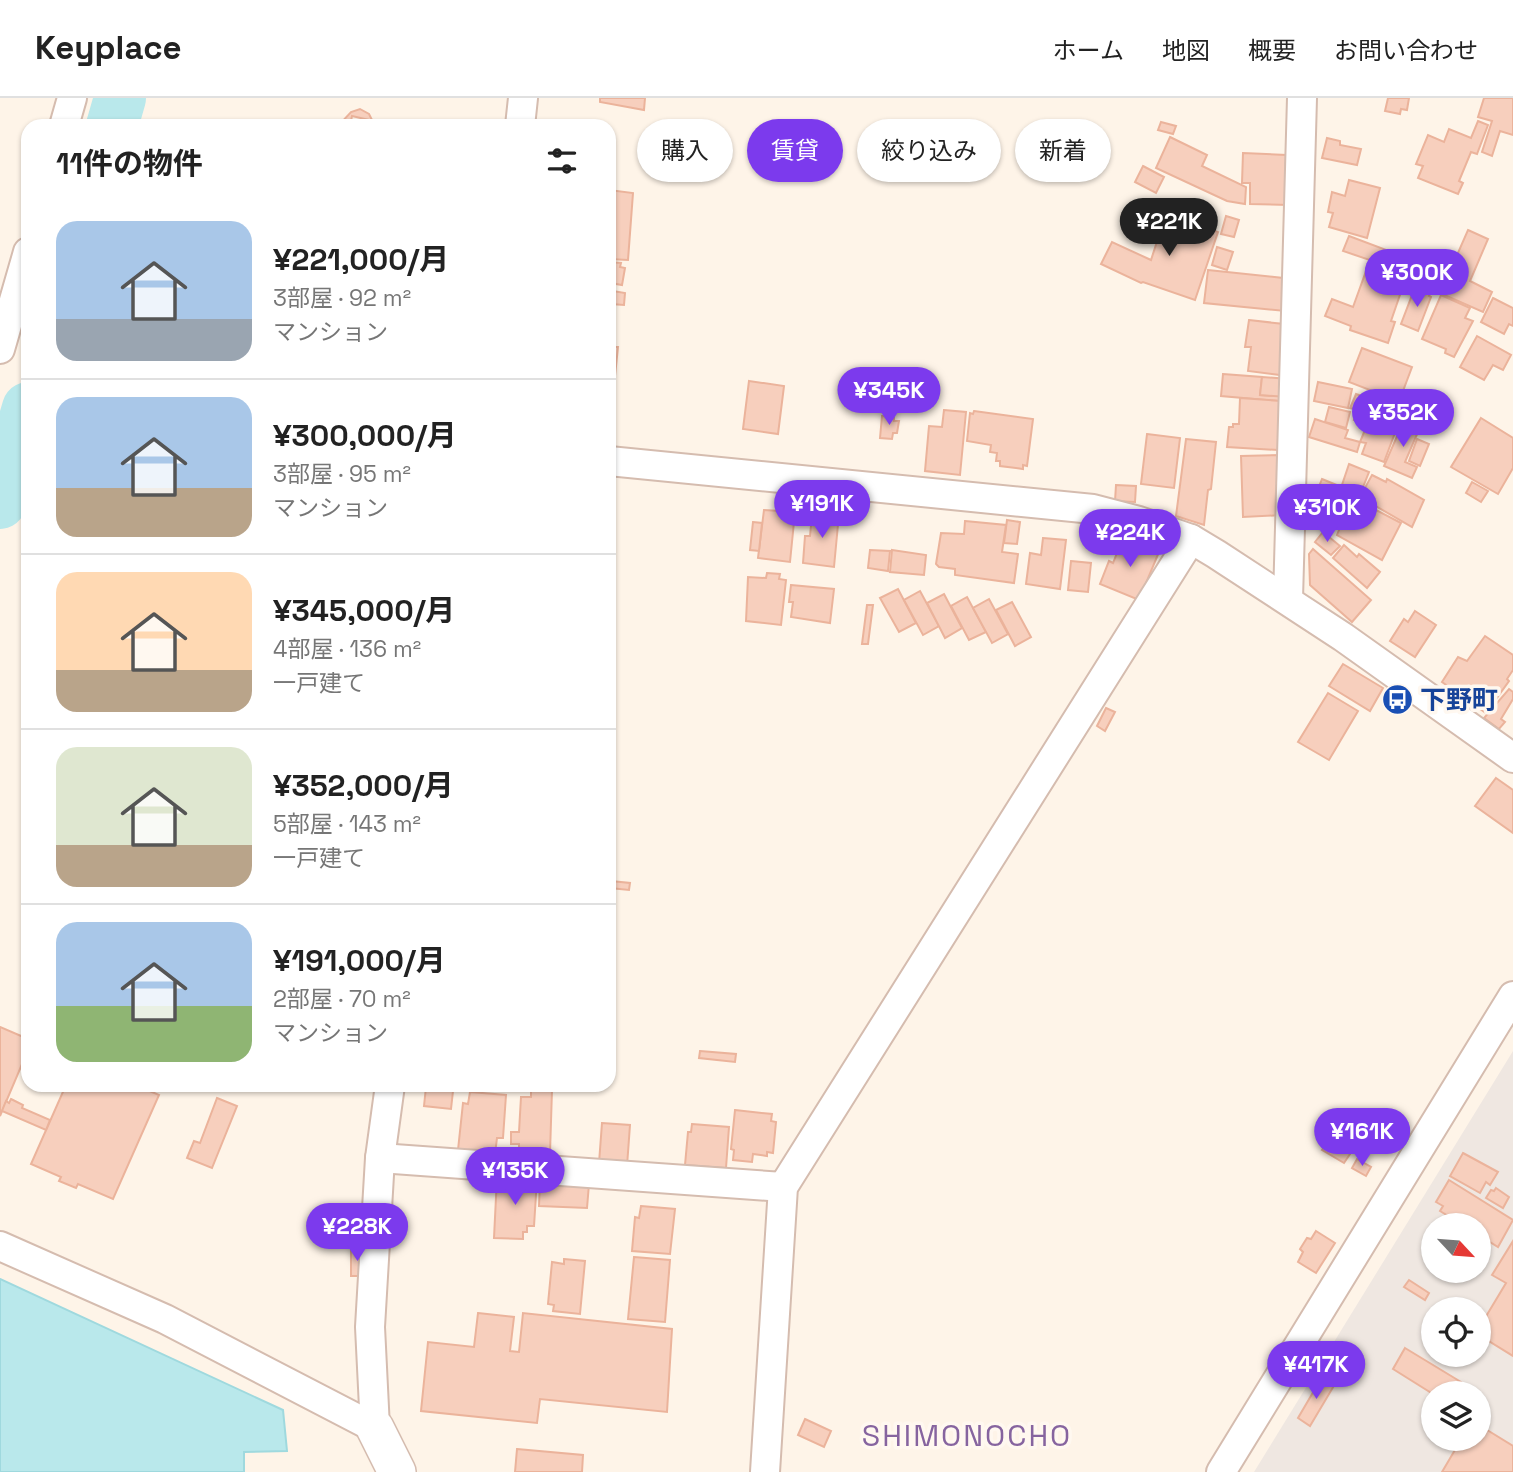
<!DOCTYPE html>
<html lang="ja">
<head>
<meta charset="utf-8">
<style>
  :root { --surface:#fff; --page:#f6f6f6; --text:#222; --muted:#767676; --line:#e0e0e0; --accent:#7c3aed }
  body { margin:0; font-family:"Space Grotesk","Noto Sans JP",sans-serif; background:var(--page); color:var(--text); height:100vh; display:flex; flex-direction:column; font-size:26px; white-space:nowrap }
  * { box-sizing:border-box; margin:0 }
  p { font-size:23px; color:var(--muted) }
  .icon { flex:none; width:38px; height:38px; fill:none; stroke:currentColor; stroke-width:2; stroke-linecap:round; stroke-linejoin:round }
  .map { position:relative; flex:1; overflow:hidden }
  .side { position:absolute; left:21px; top:21px; width:595px; height:973px; display:flex; flex-direction:column; background:var(--surface); border-radius:21px; box-shadow:0 2px 5px #0004 }
  .side>* { flex:none }
  .hud { position:absolute; left:637px; top:21px; width:665px; height:63px; display:flex; gap:14px }
  .needle { width:46px; rotate:116deg }
  .fabs { position:absolute; left:1421px; top:1115px; display:grid; gap:14px }
  .fabs a { display:grid; place-items:center; width:70px; height:70px; border-radius:50%; background:var(--surface); box-shadow:0 2px 5px #0004; font-size:35px }
  .price { position:absolute; translate:-50% -60px; padding:0 16px; border-radius:24px; background:var(--accent); color:#fff; font-size:23px; line-height:46px; filter:drop-shadow(0 2px 4px #0008) }
  .price::after { content:''; position:absolute; left:50%; top:42px; width:21px; height:16px; margin-left:-10px; background:inherit; clip-path:polygon(0 0,100% 0,50% 100%) }
  .price.on { background:#222; color:#fff }
  ul { padding:0; list-style:none }
  li { display:flex; align-items:center; gap:21px; height:175px; padding:0 35px }
  li+li { border-top:2px solid var(--line) }
  li span { display:grid; place-items:center; flex:none; width:196px; height:140px; border-radius:21px; color:#555 }
  li>.icon { margin-inline-start:auto }
  span .icon { width:84px; height:84px; fill:#fffc; stroke-width:1 }
  li b { font-size:30px }
  h2 { display:flex; justify-content:space-between; align-items:center; height:84px; padding:0 35px; font-size:30px }
  .pill { padding:0 24px; border-radius:32px; background:var(--surface); box-shadow:0 2px 5px #0004; font-size:24px; line-height:63px }
  .pill.on { background:var(--accent); color:#fff }
  header { display:flex; align-items:center; gap:42px; box-sizing:border-box; height:98px; padding:0 35px; background:var(--surface); border-bottom:2px solid var(--line) }
  header strong { font-size:33px }
  nav { display:flex; gap:38px; margin-inline-start:auto; font-size:24px }
  .map>svg:first-child { display:block }
  .industrial { fill:#efe7e1; fill-rule:evenodd }
  .water { fill:#b9e8eb; stroke:#9fd9de; stroke-width:2 }
  .lines { fill:none; stroke-linecap:round; stroke-linejoin:round }
  .river { stroke:#b9e8eb; stroke-width:52 }
  .building { fill:#f7cfbd; stroke:#ebb39b; stroke-width:2 }
  .minor-casing { stroke:#d5bcaf; stroke-width:32 }
  .tertiary-casing { stroke:#d5bcaf; stroke-width:40 }
  .minor { stroke:#fff; stroke-width:28 }
  .tertiary { stroke:#fff; stroke-width:37 }
  .labels { text-anchor:middle; stroke-width:7; stroke-linejoin:round; paint-order:stroke }
  .transit-label { font-size:26px; font-weight:bold; fill:#164399; stroke:#fff8f0; text-anchor:start }
  .quarter-label { font-size:30px; letter-spacing:2px; fill:#86649f; stroke:#fff8f0 }
</style>
</head>
<body>
<header>
<strong>Keyplace</strong>
<nav><a>ホーム</a><a>地図</a><a>概要</a><a>お問い合わせ</a></nav>
</header>
<div class="map">
<svg width="1513" height="1374" viewBox="0 0 1513 1374">
  <rect width="100%" height="100%" fill="#fef4e8"/>
  <path class="industrial" d="M1513 953V1374H1254ZM1433 1127H1479V1172H1433ZM1433 1211H1479V1256H1433ZM1433 1295H1479V1340H1433Z"/>
  <polygon class="water" points="0,1181 283,1312 287,1353 244,1354 244,1374 0,1374"/>
  <g class="lines">
    <g class="river">
      <polyline points="112,28 120,0"/>
      <polyline points="0,405 28,310"/>
    </g>
  </g>
  <g class="building">
    <polygon points="600,0 645,0 644,12 600,4"/>
    <polygon points="1388,0 1409,0 1407,12 1401,11 1400,16 1385,13"/>
    <polygon points="1484,0 1513,0 1513,37 1500,33 1492,58 1482,54 1492,23 1478,19"/>
    <polygon points="360,11 369,16 375,28 367,28 369,22 352,18 350,28 338,28 351,14"/>
    <polygon points="1478,23 1488,27 1477,56 1471,54 1459,83 1463,85 1458,96 1418,80 1423,68 1416,66 1428,37 1444,44 1449,31 1471,40"/>
    <polygon points="1161,24 1176,28 1173,36 1158,32"/>
    <polygon points="1170,39 1207,57 1202,68 1246,89 1245,106 1227,103 1156,70"/>
    <polygon points="1327,40 1340,43 1340,47 1361,51 1357,67 1322,60"/>
    <polygon points="1243,55 1286,57 1285,83 1290,83 1289,107 1250,106 1250,85 1242,85"/>
    <polygon points="1143,68 1164,79 1156,95 1135,84"/>
    <polygon points="1349,82 1380,90 1367,140 1329,129 1333,115 1328,114 1332,94 1345,98"/>
    <polygon points="609,92 633,95 628,162 609,161"/>
    <polygon points="1166,116 1218,134 1195,202 1143,184 1141,185 1101,166 1112,144 1151,162"/>
    <polygon points="1226,118 1239,122 1234,139 1221,136"/>
    <polygon points="1468,132 1488,141 1470,183 1492,194 1483,214 1417,185 1423,170 1447,180"/>
    <polygon points="1349,138 1389,153 1385,164 1394,167 1398,156 1420,162 1408,194 1402,191 1391,223 1395,224 1388,245 1350,232 1351,228 1325,218 1332,201 1353,209 1370,162 1343,153"/>
    <polygon points="1217,149 1233,154 1227,172 1212,167"/>
    <polygon points="609,164 621,165 620,169 625,170 622,187 610,185 609,189"/>
    <polygon points="1208,172 1283,180 1285,213 1204,205"/>
    <polygon points="1420,189 1431,193 1429,198 1431,199 1418,233 1401,226 1414,192 1418,193"/>
    <polygon points="613,193 625,195 624,207 611,206"/>
    <polygon points="1441,197 1470,210 1465,220 1473,223 1454,259 1445,255 1446,251 1422,241"/>
    <polygon points="1493,200 1513,210 1513,228 1509,226 1504,236 1481,224"/>
    <polygon points="1249,222 1284,226 1288,278 1248,273 1251,249 1245,249"/>
    <polygon points="1477,238 1511,257 1503,272 1493,267 1484,282 1460,269"/>
    <polygon points="609,249 618,249 615,278 609,278"/>
    <polygon points="1362,250 1412,269 1403,293 1414,298 1411,308 1349,284"/>
    <polygon points="1223,276 1262,279 1260,297 1279,298 1279,303 1221,298"/>
    <polygon points="1262,279 1289,281 1287,299 1260,297"/>
    <polygon points="749,283 784,288 778,336 743,331"/>
    <polygon points="1318,284 1352,291 1348,310 1314,303"/>
    <polygon points="1356,296 1405,313 1402,320 1398,318 1393,332 1396,332 1384,364 1362,356 1366,345 1360,344 1367,327 1354,322 1358,312 1350,310"/>
    <polygon points="1240,300 1281,303 1278,352 1227,349 1229,329 1233,329 1233,326 1239,326"/>
    <polygon points="1329,309 1350,314 1346,330 1325,324"/>
    <polygon points="944,312 966,314 960,377 925,373 929,328 942,329"/>
    <polygon points="974,313 1033,321 1027,368 1023,367 1023,371 1000,368 1000,363 996,363 997,355 990,354 991,347 967,343 970,315 973,316"/>
    <polygon points="882,318 894,319 894,323 899,323 897,335 893,335 892,341 880,340"/>
    <polygon points="1405,320 1421,327 1405,364 1417,369 1412,380 1384,368"/>
    <polygon points="1481,320 1513,340 1513,370 1498,396 1451,369"/>
    <polygon points="1315,321 1348,332 1345,340 1360,344 1357,354 1309,339"/>
    <polygon points="1147,336 1180,340 1174,390 1141,386"/>
    <polygon points="1186,341 1216,344 1211,391 1208,392 1204,427 1176,418"/>
    <polygon points="1417,341 1429,346 1420,368 1409,363"/>
    <polygon points="1281,357 1283,417 1243,419 1241,358"/>
    <polygon points="1349,366 1369,374 1361,394 1342,387"/>
    <polygon points="1372,377 1386,384 1387,381 1424,402 1412,429 1360,399"/>
    <polygon points="1322,381 1354,394 1345,415 1314,401"/>
    <polygon points="1472,384 1488,393 1481,404 1466,395"/>
    <polygon points="1116,387 1136,388 1135,404 1115,403"/>
    <polygon points="1355,401 1401,425 1382,462 1337,437 1341,427 1335,424 1340,414 1346,417"/>
    <polygon points="764,412 795,414 790,464 758,460"/>
    <polygon points="821,414 839,416 834,469 803,465 805,438 810,438 812,417 821,418"/>
    <polygon points="1007,422 1020,424 1017,446 1004,445"/>
    <polygon points="965,423 1006,427 1002,454 1018,456 1014,485 955,477 955,471 939,469 936,466 941,435 964,436"/>
    <polygon points="753,424 762,425 759,453 750,452"/>
    <polygon points="1323,434 1340,448 1331,457 1315,444"/>
    <polygon points="1043,440 1066,442 1060,491 1026,486 1030,455 1041,457"/>
    <polygon points="1123,440 1159,454 1139,502 1100,486 1109,463 1113,465"/>
    <polygon points="1344,447 1357,459 1359,456 1380,474 1367,490 1333,460"/>
    <polygon points="1313,451 1371,502 1352,524 1310,487 1309,456"/>
    <polygon points="870,452 890,453 888,473 868,470"/>
    <polygon points="892,452 926,457 924,477 890,474"/>
    <polygon points="1071,463 1091,465 1088,494 1068,492"/>
    <polygon points="767,475 780,476 779,481 786,482 781,527 746,523 748,479 766,480"/>
    <polygon points="791,487 834,491 830,525 791,519 793,504 789,504"/>
    <polygon points="898,491 916,525 899,534 880,500"/>
    <polygon points="920,493 939,528 923,537 904,502"/>
    <polygon points="944,496 962,530 945,540 927,505"/>
    <polygon points="967,499 986,534 969,542 951,508"/>
    <polygon points="989,501 1008,536 992,545 973,510"/>
    <polygon points="1012,504 1031,539 1015,548 996,512"/>
    <polygon points="867,507 873,507 868,546 862,546"/>
    <polygon points="1415,513 1436,527 1415,559 1390,543 1404,521 1408,524"/>
    <polygon points="1485,538 1513,557 1513,572 1507,581 1509,583 1486,615 1442,584 1458,559 1467,563"/>
    <polygon points="1343,566 1383,590 1370,613 1329,588"/>
    <polygon points="1509,591 1513,594 1513,601 1501,621 1505,624 1499,631 1484,620"/>
    <polygon points="1328,595 1358,613 1329,662 1298,644"/>
    <polygon points="1106,610 1115,614 1105,633 1097,628"/>
    <polygon points="1496,680 1513,692 1513,735 1475,708"/>
    <polygon points="611,783 630,785 629,792 610,790"/>
    <polygon points="0,929 28,941 28,952 0,1018"/>
    <polygon points="700,953 736,956 735,964 699,960"/>
    <polygon points="66,987 136,987 159,997 113,1101 78,1086 76,1090 59,1083 61,1079 31,1066"/>
    <polygon points="426,989 453,993 451,1011 424,1008"/>
    <polygon points="531,991 552,992 550,1055 519,1054 519,1046 511,1046 511,1034 519,1034 521,999 531,999"/>
    <polygon points="470,994 506,997 503,1040 497,1040 495,1056 458,1052 463,1005 468,1006"/>
    <polygon points="217,1000 237,1008 212,1070 187,1060 194,1043 200,1045"/>
    <polygon points="11,1001 23,1007 22,1010 50,1022 46,1032 2,1013 6,1003 9,1005"/>
    <polygon points="735,1012 772,1016 771,1023 776,1024 773,1055 767,1054 767,1058 753,1056 752,1064 733,1062 734,1052 731,1051"/>
    <polygon points="602,1025 630,1027 627,1068 599,1065"/>
    <polygon points="692,1026 729,1029 726,1070 685,1067 688,1034 691,1034"/>
    <polygon points="1328,1043 1350,1056 1344,1065 1322,1052"/>
    <polygon points="1463,1055 1498,1074 1490,1087 1486,1084 1480,1095 1450,1078"/>
    <polygon points="1357,1061 1371,1069 1366,1078 1352,1070"/>
    <polygon points="497,1079 537,1081 534,1128 527,1128 527,1134 523,1134 523,1141 494,1140"/>
    <polygon points="1449,1082 1513,1122 1498,1149 1479,1137 1479,1127 1463,1127 1440,1113 1443,1108 1436,1104"/>
    <polygon points="540,1084 589,1086 587,1110 539,1108"/>
    <polygon points="1496,1090 1509,1099 1503,1110 1486,1100 1491,1092 1494,1093"/>
    <polygon points="641,1108 675,1111 670,1156 632,1153 635,1119 639,1120"/>
    <polygon points="1316,1133 1335,1145 1316,1175 1298,1164 1303,1154 1300,1151 1307,1140 1311,1141"/>
    <polygon points="1513,1143 1513,1258 1479,1237 1479,1230 1506,1185 1492,1177"/>
    <rect x="351" y="1152" width="12" height="26"/>
    <polygon points="634,1159 670,1162 665,1224 628,1221"/>
    <polygon points="564,1161 585,1163 580,1216 553,1213 554,1207 548,1206 552,1164 564,1166"/>
    <polygon points="1409,1182 1429,1195 1425,1202 1404,1189"/>
    <polygon points="478,1215 514,1219 510,1253 519,1254 523,1215 672,1231 667,1314 540,1301 537,1325 421,1313 428,1244 474,1249"/>
    <polygon points="1341,1247 1353,1254 1345,1265 1334,1258"/>
    <polygon points="1405,1250 1461,1284 1454,1295 1433,1296 1393,1271"/>
    <polygon points="1322,1279 1335,1286 1310,1328 1298,1320"/>
    <polygon points="805,1321 831,1333 824,1349 798,1337"/>
    <polygon points="1479,1327 1513,1348 1513,1374 1442,1374 1462,1340 1479,1340"/>
    <polygon points="517,1351 583,1357 582,1374 515,1374"/>
  </g>
  <g class="lines">
    <defs>
      <g id="minor">
        <polyline points="64,28 72,0"/>
        <polyline points="520,28 523,0"/>
        <polyline points="0,251 28,154"/>
        <polyline points="609,363 1093,411 1139,423 1191,441 1216,456 1343,539 1513,660"/>
        <polyline points="1288,501 1302,0"/>
        <polyline points="380,1060 783,1089"/>
        <polyline points="0,1148 165,1221 375,1330"/>
        <polyline points="375,1330 370,1229 380,1060 390,987"/>
        <polyline points="765,1374 783,1089 1191,441"/>
        <polyline points="1221,1374 1513,898"/>
      </g>
      <polyline id="tertiary" points="375,1330 397,1374"/>
    </defs>
    <use href="#minor" class="minor-casing"/>
    <use href="#tertiary" class="tertiary-casing"/>
    <use href="#minor" class="minor"/>
    <use href="#tertiary" class="tertiary"/>
  </g>
  <defs>
    <symbol id="bus-disc" viewBox="-11 -11 22 22"><circle r="9.5" fill="#1a4fb4" stroke="#fff8f0"/><path d="M-5-6H5V4H4V6H2V4H-2V6H-4V4H-5ZM-3.5-4V0h7V-4ZM-3.5 1.2v1.5H-2V1.2ZM2 1.2v1.5H3.5V1.2Z" fill="#fff"/></symbol>
  </defs>
  <g fill-rule="evenodd">
    <use href="#bus-disc" x="1380" y="584" width="35" height="35"/>
  </g>
  <g class="labels">
    <g class="transit-label">
      <text x="1420" y="611">下野町</text>
    </g>
    <g class="quarter-label">
      <text x="967" y="1348">SHIMONOCHO</text>
    </g>
  </g>
</svg>
<div class="fabs">
<a><svg class="needle" viewBox="-14 -14 28 28"><path d="M0-13l5 13h-10z" fill="#e53935"/><path d="M0 13l5-13h-10z" fill="#767676"/></svg></a>
<a><svg class="icon" aria-label="locate" viewBox="0 0 24 24"><circle cx="12" cy="12" r="6"/><path d="M12 2v4M12 18v4M2 12h4M18 12h4"/></svg></a>
<a><svg class="icon" aria-label="layers" viewBox="0 0 24 24"><path d="M12 4l9 5-9 5-9-5zM3 14l9 5 9-5"/></svg></a>
</div>
<b class="price on" style="left:1169px;top:160px">¥221K</b>
<b class="price" style="left:1417px;top:211px">¥300K</b>
<b class="price" style="left:889px;top:329px">¥345K</b>
<b class="price" style="left:1403px;top:351px">¥352K</b>
<b class="price" style="left:822px;top:442px">¥191K</b>
<b class="price" style="left:1327px;top:446px">¥310K</b>
<b class="price" style="left:1130px;top:471px">¥224K</b>
<b class="price" style="left:1362px;top:1070px">¥161K</b>
<b class="price" style="left:515px;top:1109px">¥135K</b>
<b class="price" style="left:357px;top:1165px">¥228K</b>
<b class="price" style="left:1316px;top:1303px">¥417K</b>
<div class="hud">
<a class="pill">購入</a>
<a class="pill on">賃貸</a>
<a class="pill">絞り込み</a>
<a class="pill">新着</a>
</div>
<section class="side">
<h2>11件の物件<svg class="icon" aria-label="filters" viewBox="0 0 24 24"><path d="M4 7h16M4 17h16"/><circle cx="9" cy="7" r="2"/><circle cx="15" cy="17" r="2"/></svg></h2>
<ul>
<li><span style="background:linear-gradient(#a9c7e8 70%,#9aa5b1 0)"><svg class="icon" aria-label="home" viewBox="0 0 24 24"><path d="M3 11l9-7 9 7M6 9v11h12V9"/></svg></span><div><b>¥221,000/月</b><p>3部屋 · 92 m²</p><p>マンション</p></div></li>
<li><span style="background:linear-gradient(#a9c7e8 65%,#b9a48a 0)"><svg class="icon" aria-label="home" viewBox="0 0 24 24"><path d="M3 11l9-7 9 7M6 9v11h12V9"/></svg></span><div><b>¥300,000/月</b><p>3部屋 · 95 m²</p><p>マンション</p></div></li>
<li><span style="background:linear-gradient(#ffd9b3 70%,#b9a48a 0)"><svg class="icon" aria-label="home" viewBox="0 0 24 24"><path d="M3 11l9-7 9 7M6 9v11h12V9"/></svg></span><div><b>¥345,000/月</b><p>4部屋 · 136 m²</p><p>一戸建て</p></div></li>
<li><span style="background:linear-gradient(#dfe7d0 70%,#b9a48a 0)"><svg class="icon" aria-label="home" viewBox="0 0 24 24"><path d="M3 11l9-7 9 7M6 9v11h12V9"/></svg></span><div><b>¥352,000/月</b><p>5部屋 · 143 m²</p><p>一戸建て</p></div></li>
<li><span style="background:linear-gradient(#a9c7e8 60%,#8fb573 0)"><svg class="icon" aria-label="home" viewBox="0 0 24 24"><path d="M3 11l9-7 9 7M6 9v11h12V9"/></svg></span><div><b>¥191,000/月</b><p>2部屋 · 70 m²</p><p>マンション</p></div></li>
</ul>
</section>
</div>
</body>
</html>
